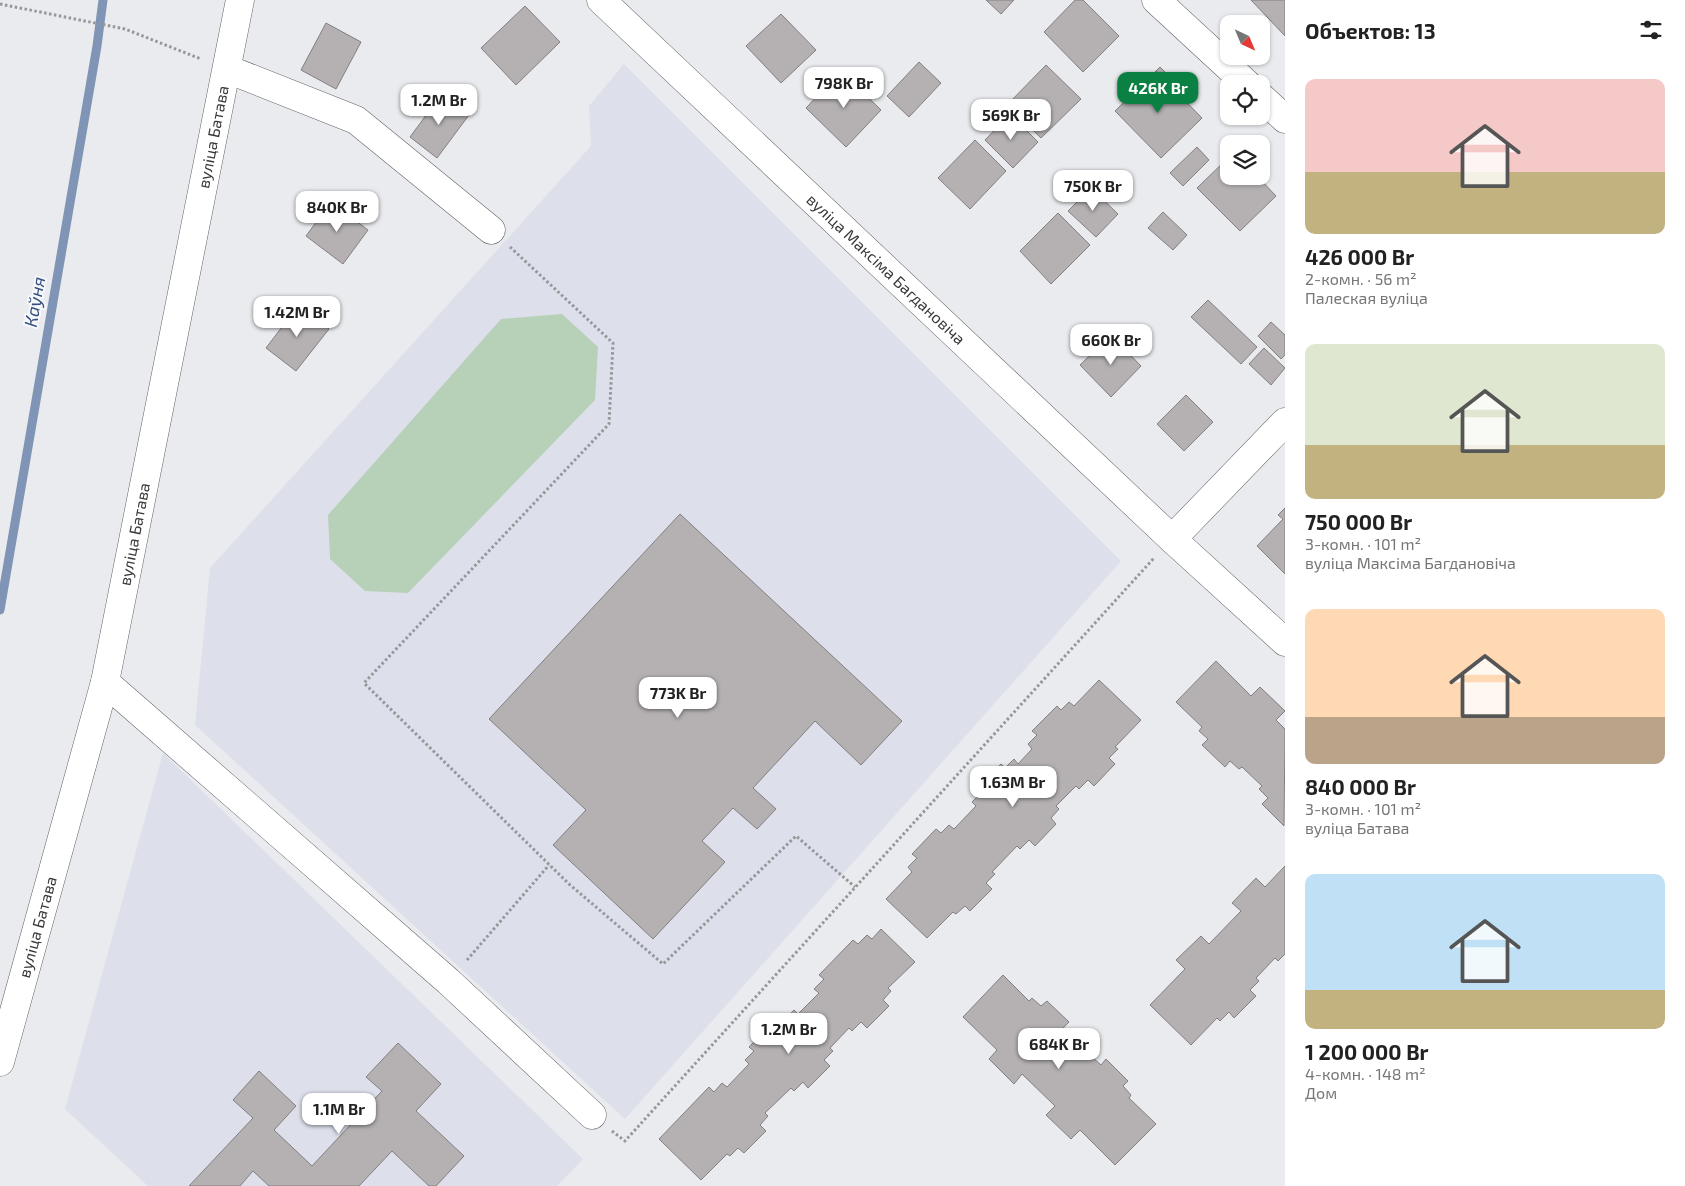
<!DOCTYPE html>
<html lang="ru">
<head>
<meta charset="utf-8">
<style>
  :root { --surface:#fff; --page:#f6f6f6; --text:#222; --muted:#767676; --accent:#0b8043 }
  body { margin:0; font-family:"Exo 2",sans-serif; background:var(--page); color:var(--text); height:100vh; display:flex; flex-direction:column; font-size:19px; white-space:nowrap }
  * { box-sizing:border-box; margin:0 }
  p { font-size:16px; color:var(--muted) }
  .icon { flex:none; width:28px; height:28px; fill:none; stroke:currentColor; stroke-width:2; stroke-linecap:round; stroke-linejoin:round }
  .map { position:relative; flex:1; overflow:hidden }
  .sheet { display:flex; flex-direction:column; background:var(--surface); width:400px }
  .sheet>* { flex:none }
  .needle { width:32px; rotate:136deg }
  .fabs { position:absolute; left:1220px; top:15px; display:grid; gap:10px }
  .fabs a { display:grid; place-items:center; width:50px; height:50px; border-radius:10px; background:var(--surface); box-shadow:0 1px 4px #0004; font-size:25px }
  .price { position:absolute; translate:-50% -42px; padding:0 11px; border-radius:10px; background:#fff; color:#222; font-size:16px; line-height:32px; filter:drop-shadow(0 1px 2px #0008) }
  .price::after { content:''; position:absolute; left:50%; top:30px; width:15px; height:11px; margin-left:-8px; background:inherit; clip-path:polygon(0 0,100% 0,50% 100%) }
  .price.current { background:var(--accent); color:#fff }
  ul { padding:0; list-style:none }
  li { display:grid; align-content:center; gap:10px; height:265px; padding:0 20px }
  li span { display:grid; place-items:center; height:155px; border-radius:10px; color:#555 }
  li>.icon { margin-inline-start:auto }
  span .icon { width:90px; height:90px; fill:#fffc; stroke-width:1 }
  li b { font-size:21px }
  h2 { display:flex; justify-content:space-between; align-items:center; height:60px; padding:0 20px; font-size:21px }
  main { display:flex; flex:1; min-height:0 }
  .map>svg:first-child { display:block }
  .built { fill:#dde0eb }
  .green { fill:#b7d0b8 }
  .lines { fill:none; stroke-linecap:round; stroke-linejoin:round }
  .stream { stroke:#8094b5; stroke-width:9 }
  .building { fill:#b5b1b2; stroke:#837f81 }
  .minor-casing { stroke:#626266; stroke-width:29 }
  .path { stroke:#969799; stroke-width:3; stroke-dasharray:2.5 2.5; stroke-linecap:butt }
  .minor { stroke:#fff; stroke-width:28 }
  .labels { text-anchor:middle; stroke-width:4; stroke-linejoin:round; paint-order:stroke }
  .street-label { font-size:16px; fill:#38393a; stroke:#f7f8fc }
  .water-label { font-size:18px; font-style:italic; fill:#354f7d; stroke:#f7f8fc }
</style>
</head>
<body>
<main>
<div class="map">
<svg width="1285" height="1186" viewBox="0 0 1285 1186">
  <rect width="100%" height="100%" fill="#eaebee"/>
  <g class="built">
    <polygon points="624,64 1121,561 625,1119 195,725 210,568 591,146 589,106"/>
    <polygon points="163,753 583,1159 557,1186 148,1186 65,1109"/>
  </g>
  <polygon class="green" points="562,314 598,347 595,400 408,593 365,591 330,559 328,515 501,319"/>
  <g class="lines">
    <polyline class="stream" points="0,610 97,46 103,0"/>
  </g>
  <g class="building">
    <polygon points="986,0 1014,0 1001,14"/>
    <polygon points="1075,0 1083,0 1119,36 1083,72 1044,32"/>
    <polygon points="1251,0 1285,0 1285,36"/>
    <polygon points="525,6 560,42 516,85 481,48"/>
    <polygon points="781,14 816,50 781,83 746,46"/>
    <polygon points="326,23 361,42 336,89 301,70"/>
    <polygon points="919,62 941,83 909,117 887,96"/>
    <polygon points="1046,65 1081,99 1041,138 1007,105"/>
    <polygon points="1160,67 1174,81 1170,85 1156,71"/>
    <polygon points="841,71 881,110 846,147 806,108"/>
    <polygon points="1156,71 1202,118 1161,158 1115,111"/>
    <polygon points="1178,78 1191,91 1183,99 1170,85"/>
    <polygon points="441,95 469,115 437,158 410,137"/>
    <polygon points="1010,114 1038,142 1013,168 985,140"/>
    <polygon points="975,140 1006,171 970,209 938,178"/>
    <polygon points="1197,147 1209,160 1183,186 1170,173"/>
    <polygon points="1229,157 1229,176 1257,176 1276,196 1240,231 1197,188"/>
    <polygon points="1091,188 1118,214 1096,237 1068,211"/>
    <polygon points="331,202 368,230 343,264 306,236"/>
    <polygon points="1163,212 1187,235 1173,250 1148,228"/>
    <polygon points="1058,213 1090,245 1051,284 1020,251"/>
    <polygon points="1208,300 1257,347 1241,364 1191,317"/>
    <polygon points="298,306 329,329 296,371 266,348"/>
    <polygon points="1271,322 1285,335 1285,355 1281,359 1258,336"/>
    <polygon points="1111,335 1141,366 1111,397 1080,365"/>
    <polygon points="1264,348 1285,368 1271,385 1249,364"/>
    <polygon points="1186,395 1213,422 1184,451 1157,424"/>
    <polygon points="1285,508 1285,574 1257,546 1283,519 1278,515"/>
    <polygon points="680,514 902,721 861,765 815,721 753,788 776,809 757,829 733,808 702,841 725,862 653,939 553,845 586,810 489,719"/>
    <polygon points="1216,661 1251,696 1260,687 1285,711 1276,720 1285,729 1284,826 1262,804 1268,798 1259,789 1262,786 1242,767 1239,769 1230,761 1225,767 1202,745 1208,739 1199,731 1202,727 1176,702"/>
    <polygon points="1099,680 1141,720 1115,747 1118,749 1109,758 1115,764 1094,786 1088,780 1079,789 1076,786 1056,806 1059,809 1051,818 1056,824 1035,846 1029,840 1020,849 1017,846 992,872 995,874 986,883 992,889 970,911 965,906 956,914 953,912 927,938 886,899 912,872 908,867 917,858 912,854 936,829 941,833 949,825 954,829 976,806 972,802 981,793 976,788 1001,764 1005,768 1014,759 1018,764 1032,749 1028,744 1037,735 1032,731 1057,706 1061,710 1069,702 1074,706"/>
    <polygon points="1285,866 1285,954 1278,961 1275,958 1256,978 1259,981 1250,990 1256,996 1234,1018 1229,1012 1220,1021 1217,1018 1191,1045 1150,1005 1185,969 1176,960 1201,936 1209,944 1241,911 1232,903 1256,878 1265,887"/>
    <polygon points="881,929 915,962 888,988 891,991 883,1000 889,1006 867,1028 861,1022 852,1031 849,1028 830,1048 833,1051 824,1060 830,1066 808,1088 803,1082 794,1091 791,1088 765,1113 768,1116 760,1125 766,1131 744,1153 738,1148 730,1156 727,1154 701,1180 659,1139 709,1087 714,1092 722,1083 727,1087 749,1064 745,1060 754,1051 749,1047 781,1014 786,1018 794,1010 798,1014 819,993 814,989 824,979 819,975 853,940 858,944 867,935 872,939"/>
    <polygon points="1003,975 1029,1001 1032,998 1041,1006 1047,1001 1069,1022 1063,1028 1072,1037 1069,1040 1089,1059 1092,1057 1101,1065 1106,1059 1128,1081 1123,1086 1131,1095 1129,1098 1156,1124 1115,1165 1080,1130 1071,1139 1046,1115 1055,1106 1022,1074 1014,1084 989,1059 997,1050 963,1017"/>
    <polygon points="398,1043 441,1084 416,1111 464,1156 436,1186 429,1186 392,1151 359,1186 269,1186 253,1171 240,1186 189,1186 253,1118 233,1100 259,1071 296,1106 274,1130 312,1166 382,1091 366,1077"/>
  </g>
  <g class="lines">
    <defs>
      <g id="minor">
        <path id="s1" d="M601 0 1172 539 1285 642"/>
        <polyline points="1156,0 1247,84"/>
        <polyline points="227,69 356,120 491,230"/>
        <polyline points="1261,97 1285,119"/>
        <polyline points="1172,539 1285,422"/>
        <polyline points="105,682 448,981 592,1115"/>
        <path id="s2" d="M0 1062 105 682 240 0"/>
      </g>
    </defs>
    <use href="#minor" class="minor-casing"/>
    <g class="path">
      <polyline points="0,4 125,29 201,59"/>
      <polyline points="510,247 613,343 609,424 364,683 569,884 663,964 796,836 855,887"/>
      <polyline points="467,960 549,865"/>
      <polyline points="612,1131 625,1141 1154,558"/>
    </g>
    <use href="#minor" class="minor"/>
  </g>
  <g class="labels">
    <g class="street-label">
      <text dy="6" stroke="none"><textPath href="#s2" startOffset="950">вуліца Батава</textPath></text>
      <text dy="6" stroke="none"><textPath href="#s1" startOffset="392">вуліца Максіма Багдановіча</textPath></text>
      <text dy="6" stroke="none"><textPath href="#s2" startOffset="545">вуліца Батава</textPath></text>
      <text dy="6" stroke="none"><textPath href="#s2" startOffset="140">вуліца Батава</textPath></text>
    </g>
    <g class="water-label">
      <text transform="translate(35 302) rotate(-80)" y="6">Каўня</text>
    </g>
  </g>
</svg>
<div class="fabs">
<a><svg class="needle" viewBox="-14 -14 28 28"><path d="M0-13l5 13h-10z" fill="#e53935"/><path d="M0 13l5-13h-10z" fill="#767676"/></svg></a>
<a><svg class="icon" aria-label="locate" viewBox="0 0 24 24"><circle cx="12" cy="12" r="6"/><path d="M12 2v4M12 18v4M2 12h4M18 12h4"/></svg></a>
<a><svg class="icon" aria-label="layers" viewBox="0 0 24 24"><path d="M12 4l9 5-9 5-9-5zM3 14l9 5 9-5"/></svg></a>
</div>
<b class="price" style="left:844px;top:109px">798K Br</b>
<b class="price current" style="left:1158px;top:114px">426K Br</b>
<b class="price" style="left:439px;top:126px">1.2M Br</b>
<b class="price" style="left:1011px;top:141px">569K Br</b>
<b class="price" style="left:1093px;top:212px">750K Br</b>
<b class="price" style="left:337px;top:233px">840K Br</b>
<b class="price" style="left:297px;top:338px">1.42M Br</b>
<b class="price" style="left:1111px;top:366px">660K Br</b>
<b class="price" style="left:678px;top:719px">773K Br</b>
<b class="price" style="left:1013px;top:808px">1.63M Br</b>
<b class="price" style="left:789px;top:1055px">1.2M Br</b>
<b class="price" style="left:1059px;top:1070px">684K Br</b>
<b class="price" style="left:339px;top:1135px">1.1M Br</b>
</div>
<section class="sheet">
<h2>Объектов: 13<svg class="icon" aria-label="filters" viewBox="0 0 24 24"><path d="M4 7h16M4 17h16"/><circle cx="9" cy="7" r="2"/><circle cx="15" cy="17" r="2"/></svg></h2>
<ul>
<li><span style="background:linear-gradient(#f6c9c9 60%,#c2b280 0)"><svg class="icon" aria-label="home" viewBox="0 0 24 24"><path d="M3 11l9-7 9 7M6 9v11h12V9"/></svg></span><div><b>426 000 Br</b><p>2-комн. · 56 m²</p><p>Палеская вуліца</p></div></li>
<li><span style="background:linear-gradient(#dfe7d0 65%,#c2b280 0)"><svg class="icon" aria-label="home" viewBox="0 0 24 24"><path d="M3 11l9-7 9 7M6 9v11h12V9"/></svg></span><div><b>750 000 Br</b><p>3-комн. · 101 m²</p><p>вуліца Максіма Багдановіча</p></div></li>
<li><span style="background:linear-gradient(#ffd9b3 70%,#b9a48a 0)"><svg class="icon" aria-label="home" viewBox="0 0 24 24"><path d="M3 11l9-7 9 7M6 9v11h12V9"/></svg></span><div><b>840 000 Br</b><p>3-комн. · 101 m²</p><p>вуліца Батава</p></div></li>
<li><span style="background:linear-gradient(#bfe0f5 75%,#c2b280 0)"><svg class="icon" aria-label="home" viewBox="0 0 24 24"><path d="M3 11l9-7 9 7M6 9v11h12V9"/></svg></span><div><b>1 200 000 Br</b><p>4-комн. · 148 m²</p><p>Дом</p></div></li>
</ul>
</section>
</main>
</body>
</html>
